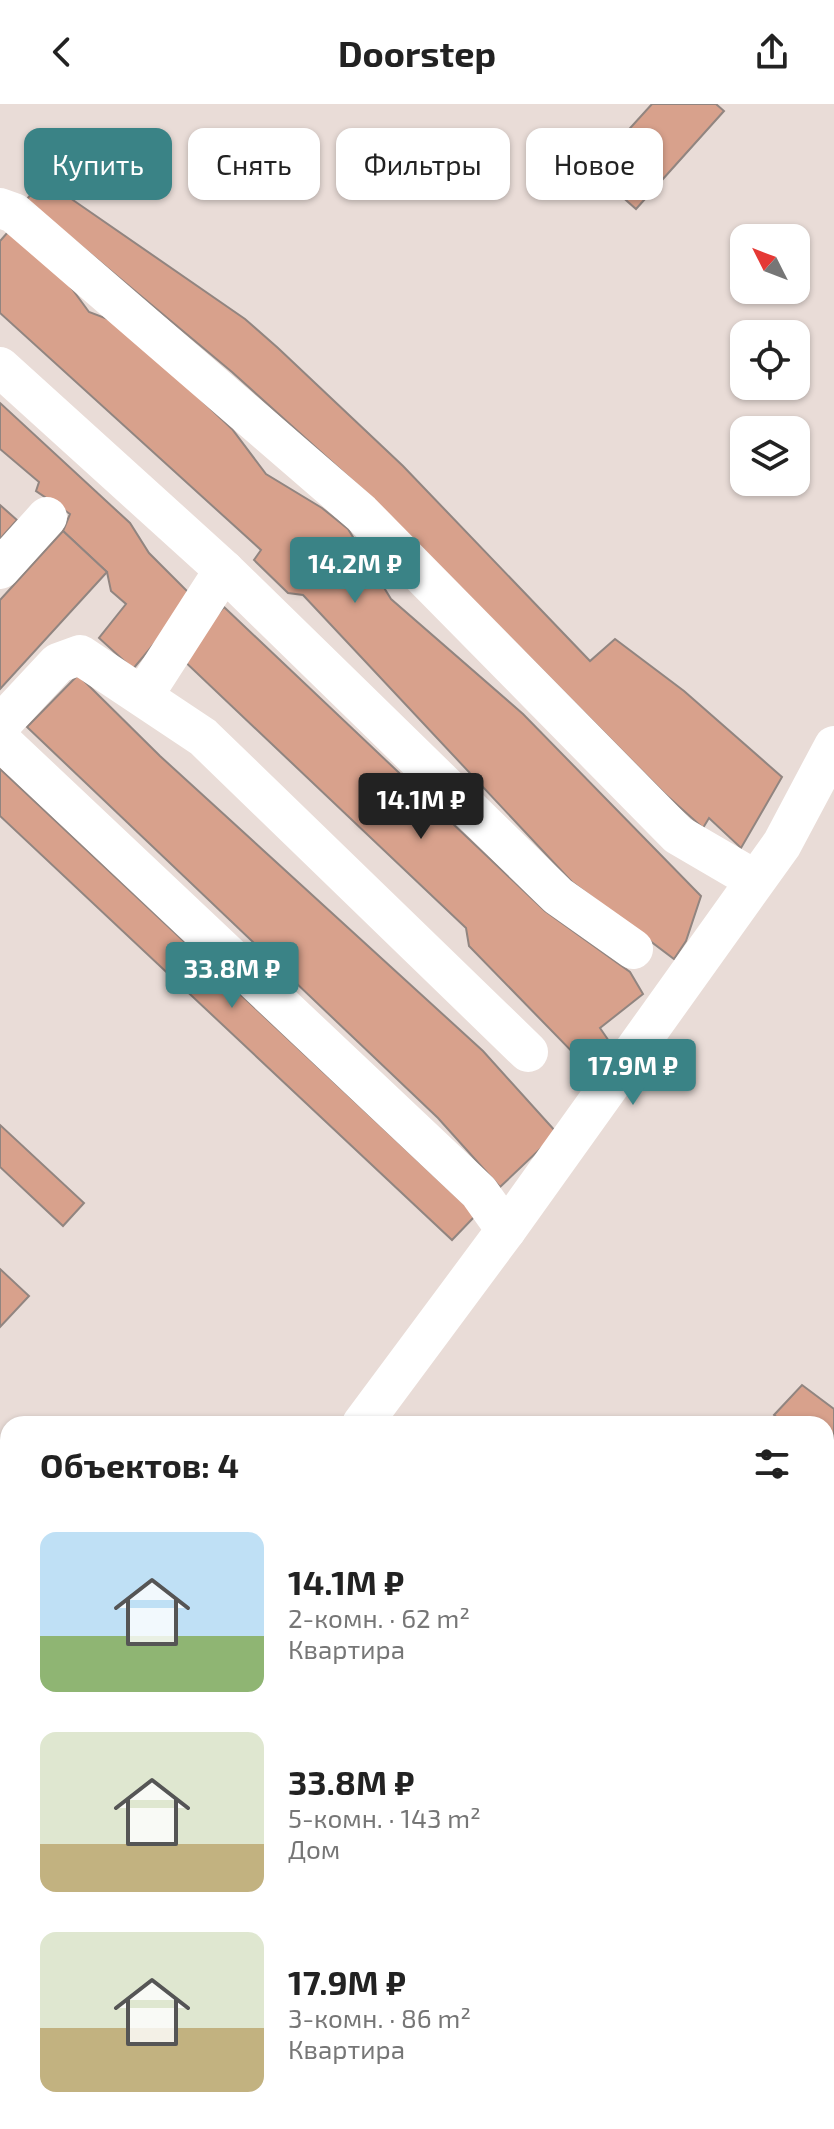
<!DOCTYPE html>
<html lang="ru">
<head>
<meta charset="utf-8">
<style>
  :root { --surface:#fff; --page:#f2f2f2; --text:#222; --muted:#767676; --accent:#3a8386 }
  body { margin:0; font-family:"Exo 2",sans-serif; background:var(--page); color:var(--text); height:100vh; display:flex; flex-direction:column; font-size:30px; white-space:nowrap }
  * { box-sizing:border-box; margin:0 }
  p { font-size:26px; color:var(--muted) }
  .icon { flex:none; width:44px; height:44px; fill:none; stroke:currentColor; stroke-width:2; stroke-linecap:round; stroke-linejoin:round }
  .map { position:relative; flex:1; overflow:hidden }
  .side { position:absolute; left:0px; top:1312px; width:834px; height:714px; display:flex; flex-direction:column; background:var(--surface); border-radius:24px 24px 0 0; box-shadow:0 2px 6px #0004 }
  .side>* { flex:none }
  .hud { position:absolute; left:24px; top:24px; width:786px; height:72px; display:flex; gap:16px }
  .needle { width:52px; rotate:312deg }
  .fabs { position:absolute; left:730px; top:120px; display:grid; gap:16px }
  .fabs a { display:grid; place-items:center; width:80px; height:80px; border-radius:16px; background:var(--surface); box-shadow:0 2px 6px #0004; font-size:40px }
  .price { position:absolute; translate:-50% -68px; padding:0 18px; border-radius:8px; background:var(--accent); color:#fff; font-size:26px; line-height:52px; filter:drop-shadow(0 2px 4px #0008) }
  .price::after { content:''; position:absolute; left:50%; top:48px; width:24px; height:18px; margin-left:-12px; background:inherit; clip-path:polygon(0 0,100% 0,50% 100%) }
  .price.current { background:#222; color:#fff }
  ul { padding:0; list-style:none }
  li { display:flex; align-items:center; gap:24px; height:200px; padding:0 40px }
  li span { display:grid; place-items:center; flex:none; width:224px; height:160px; border-radius:16px; color:#555 }
  li>.icon { margin-inline-start:auto }
  span .icon { width:96px; height:96px; fill:#fffc; stroke-width:1 }
  li b { font-size:34px }
  h2 { display:flex; justify-content:space-between; align-items:center; height:96px; padding:0 40px; font-size:34px }
  .chip { padding:0 28px; border-radius:16px; background:var(--surface); box-shadow:0 2px 6px #0004; font-size:28px; line-height:72px }
  .chip.current { background:var(--accent); color:#fff }
  header { display:flex; justify-content:space-between; align-items:center; height:104px; padding:0 40px; background:var(--surface); font-size:36px; font-weight:700 }
  .map>svg:first-child { display:block }
  .building { fill:#d8a18c; stroke:#918580; stroke-width:2 }
  .lines { fill:none; stroke-linecap:round; stroke-linejoin:round }
  .path { stroke:#8c837f; stroke-width:5; stroke-dasharray:6 6; stroke-linecap:butt }
  .minor { stroke:#fff; stroke-width:40 }
  .major { stroke:#fac7ce; stroke-width:44 }
</style>
</head>
<body>
<header><svg class="icon" aria-label="back" viewBox="0 0 24 24"><path d="M15 5l-7 7 7 7"/></svg>Doorstep<svg class="icon" aria-label="share" viewBox="0 0 24 24"><path d="M12 15V3M7 8l5-5 5 5M5 13v7h14v-7"/></svg></header>
<div class="map">
<svg width="834" height="2025" viewBox="0 0 834 2025">
  <rect width="100%" height="100%" fill="#e9dcd7"/>
  <g class="building">
    <polygon points="652,0 716,0 724,7 636,105 592,66"/>
    <polygon points="44,76 245,215 278,244 403,362 590,557 615,535 684,587 782,673 741,744 709,714 703,724 664,689 372,394 232,268 26,96"/>
    <polygon points="8,128 64,174 89,208 121,220 232,325 266,370 322,404 348,425 391,495 523,610 701,792 686,837 674,855 572,778 303,491 288,489 254,456 261,446 0,209 0,137"/>
    <polygon points="0,299 130,419 149,449 193,493 133,565 99,534 126,500 111,487 107,468 63,427 70,410 36,387 39,378 0,345"/>
    <polygon points="0,401 17,416 0,435"/>
    <polygon points="63,427 107,468 0,585 0,496"/>
    <polygon points="224,503 545,807 630,868 643,890 600,924 611,940 585,961 469,842 466,824 180,553"/>
    <polygon points="78,571 160,652 483,947 557,1029 500,1083 438,1014 27,623"/>
    <polygon points="0,665 476,1111 452,1136 0,712"/>
    <polygon points="0,1021 84,1099 63,1122 0,1063"/>
    <polygon points="0,1165 29,1192 0,1223"/>
    <polygon points="802,1281 834,1305 834,1425 826,1417 826,1320 785,1320 774,1311"/>
    <polygon points="0,1987 8,1995 1,2001 8,2007 8,2018 20,2018 27,2025 0,2025"/>
  </g>
  <g class="lines">
    <g class="path">
      <polyline points="0,1872 8,1879"/>
      <polyline points="160,2018 168,2025"/>
    </g>
    <g class="minor">
      <polyline points="0,104 14,109 361,409 678,731 755,776"/>
      <polyline points="0,263 224,466"/>
      <polyline points="0,465 47,413"/>
      <polyline points="143,592 224,466 558,792 633,845"/>
      <polyline points="0,621 58,559 80,551 203,633 528,948"/>
      <polyline points="0,636 479,1088 506,1126"/>
      <polyline points="362,1320 506,1126 782,740 834,642"/>
      <polyline points="0,1820 8,1811"/>
      <polyline points="0,1948 8,1955"/>
      <polyline points="78,2018 85,2025"/>
    </g>
    <g class="major">
      <polyline points="0,1714 8,1721"/>
      <polyline points="332,2018 339,2025"/>
    </g>
  </g>
</svg>
<div class="fabs">
<a><svg class="needle" viewBox="-14 -14 28 28"><path d="M0-13l5 13h-10z" fill="#e53935"/><path d="M0 13l5-13h-10z" fill="#767676"/></svg></a>
<a><svg class="icon" aria-label="locate" viewBox="0 0 24 24"><circle cx="12" cy="12" r="6"/><path d="M12 2v4M12 18v4M2 12h4M18 12h4"/></svg></a>
<a><svg class="icon" aria-label="layers" viewBox="0 0 24 24"><path d="M12 4l9 5-9 5-9-5zM3 14l9 5 9-5"/></svg></a>
</div>
<b class="price" style="left:355px;top:501px">14.2M ₽</b>
<b class="price current" style="left:421px;top:737px">14.1M ₽</b>
<b class="price" style="left:232px;top:906px">33.8M ₽</b>
<b class="price" style="left:633px;top:1003px">17.9M ₽</b>
<div class="hud">
<a class="chip current">Купить</a>
<a class="chip">Снять</a>
<a class="chip">Фильтры</a>
<a class="chip">Новое</a>
</div>
<section class="side">
<h2>Объектов: 4<svg class="icon" aria-label="filters" viewBox="0 0 24 24"><path d="M4 7h16M4 17h16"/><circle cx="9" cy="7" r="2"/><circle cx="15" cy="17" r="2"/></svg></h2>
<ul>
<li><span style="background:linear-gradient(#bfe0f5 65%,#8fb573 0)"><svg class="icon" aria-label="home" viewBox="0 0 24 24"><path d="M3 11l9-7 9 7M6 9v11h12V9"/></svg></span><div><b>14.1M ₽</b><p>2-комн. · 62 m²</p><p>Квартира</p></div></li>
<li><span style="background:linear-gradient(#dfe7d0 70%,#c2b280 0)"><svg class="icon" aria-label="home" viewBox="0 0 24 24"><path d="M3 11l9-7 9 7M6 9v11h12V9"/></svg></span><div><b>33.8M ₽</b><p>5-комн. · 143 m²</p><p>Дом</p></div></li>
<li><span style="background:linear-gradient(#dfe7d0 60%,#c2b280 0)"><svg class="icon" aria-label="home" viewBox="0 0 24 24"><path d="M3 11l9-7 9 7M6 9v11h12V9"/></svg></span><div><b>17.9M ₽</b><p>3-комн. · 86 m²</p><p>Квартира</p></div></li>
</ul>
</section>
</div>
</body>
</html>
